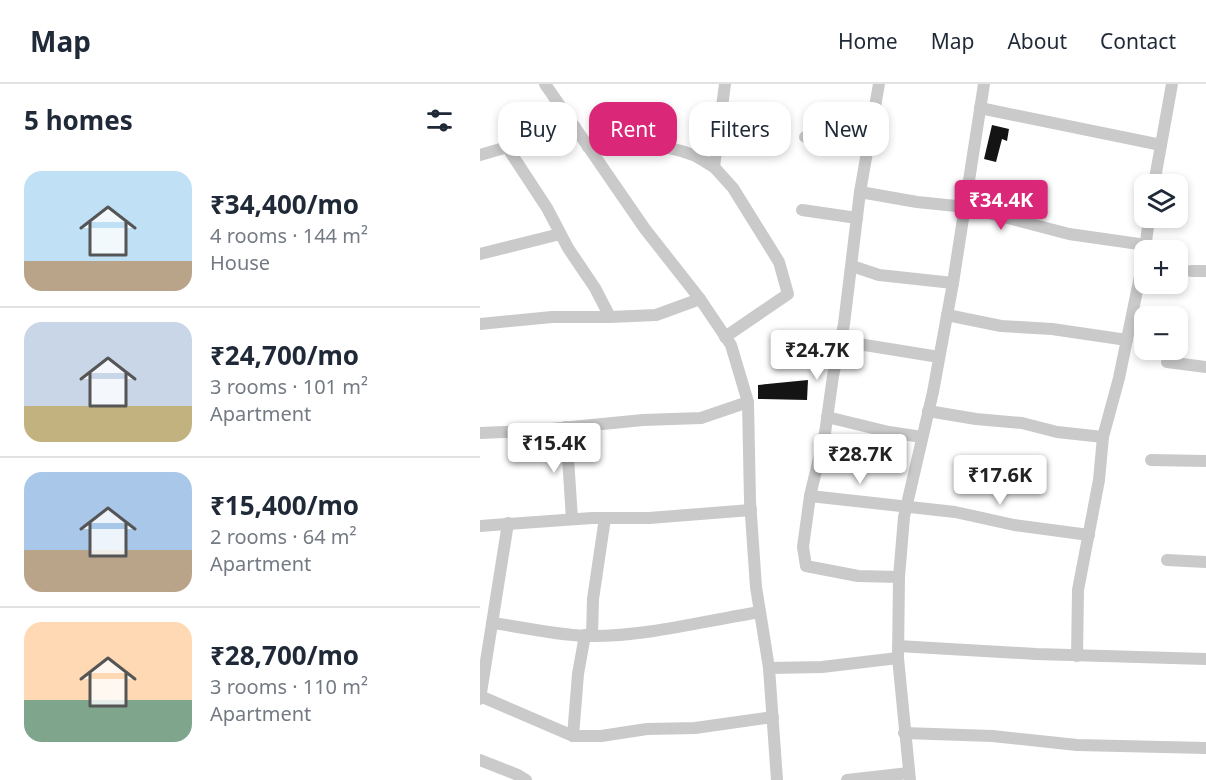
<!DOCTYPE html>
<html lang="en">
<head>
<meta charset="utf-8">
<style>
  :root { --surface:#fff; --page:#f6f6f7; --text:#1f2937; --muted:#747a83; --line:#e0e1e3; --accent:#db2777 }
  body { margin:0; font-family:"Noto Sans",sans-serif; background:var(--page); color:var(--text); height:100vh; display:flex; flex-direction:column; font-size:22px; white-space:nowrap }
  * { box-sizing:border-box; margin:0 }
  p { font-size:20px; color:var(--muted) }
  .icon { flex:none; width:33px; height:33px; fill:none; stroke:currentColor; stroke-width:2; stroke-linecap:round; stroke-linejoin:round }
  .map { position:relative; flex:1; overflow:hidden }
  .side { display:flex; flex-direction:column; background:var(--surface); width:480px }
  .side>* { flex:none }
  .banner { position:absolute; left:18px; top:18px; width:570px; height:54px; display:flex; gap:12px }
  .fabs { position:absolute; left:654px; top:90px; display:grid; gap:12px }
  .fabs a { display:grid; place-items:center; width:54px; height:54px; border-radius:12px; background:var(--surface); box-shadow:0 3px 9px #0003; font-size:30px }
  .price { position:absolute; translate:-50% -51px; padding:0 14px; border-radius:6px; background:#fff; color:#222; font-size:20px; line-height:39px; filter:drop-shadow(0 2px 3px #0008) }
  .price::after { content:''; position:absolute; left:50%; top:36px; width:18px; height:14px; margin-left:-9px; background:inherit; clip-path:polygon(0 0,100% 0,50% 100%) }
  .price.selected { background:var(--accent); color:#fff }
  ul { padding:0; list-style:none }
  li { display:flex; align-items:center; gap:18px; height:150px; padding:0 24px }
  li+li { border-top:2px solid var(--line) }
  li span { display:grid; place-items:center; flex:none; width:168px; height:120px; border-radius:18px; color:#555 }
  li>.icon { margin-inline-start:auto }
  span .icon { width:72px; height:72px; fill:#fffc; stroke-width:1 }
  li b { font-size:26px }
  h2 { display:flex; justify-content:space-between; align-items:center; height:72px; padding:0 24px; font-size:26px }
  .pill { padding:0 21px; border-radius:18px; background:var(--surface); box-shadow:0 3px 9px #0003; font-size:21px; line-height:54px }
  .pill.selected { background:var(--accent); color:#fff }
  header { display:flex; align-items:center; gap:36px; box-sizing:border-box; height:84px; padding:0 30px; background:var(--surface); border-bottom:2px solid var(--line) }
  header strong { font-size:28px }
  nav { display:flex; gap:33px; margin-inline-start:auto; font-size:21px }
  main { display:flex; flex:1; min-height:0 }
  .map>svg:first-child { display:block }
  .building { fill:#141414 }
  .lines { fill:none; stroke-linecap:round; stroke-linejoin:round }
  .minor { stroke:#cacaca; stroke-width:12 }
</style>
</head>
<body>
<header>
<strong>Map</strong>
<nav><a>Home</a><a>Map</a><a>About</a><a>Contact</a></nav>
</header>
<main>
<section class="side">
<h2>5 homes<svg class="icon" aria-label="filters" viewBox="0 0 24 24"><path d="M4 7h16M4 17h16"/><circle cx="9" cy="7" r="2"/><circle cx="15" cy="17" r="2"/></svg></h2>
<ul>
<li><span style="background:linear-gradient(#bfe0f5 75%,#b9a48a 0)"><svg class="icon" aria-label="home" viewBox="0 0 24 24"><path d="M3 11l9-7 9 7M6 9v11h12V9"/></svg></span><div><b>₹34,400/mo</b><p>4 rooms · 144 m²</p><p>House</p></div></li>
<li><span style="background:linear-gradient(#c9d6e8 70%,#c2b280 0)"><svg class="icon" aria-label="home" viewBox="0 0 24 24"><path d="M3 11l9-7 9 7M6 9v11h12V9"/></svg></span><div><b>₹24,700/mo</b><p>3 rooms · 101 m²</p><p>Apartment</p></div></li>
<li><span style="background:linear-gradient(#a9c7e8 65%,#b9a48a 0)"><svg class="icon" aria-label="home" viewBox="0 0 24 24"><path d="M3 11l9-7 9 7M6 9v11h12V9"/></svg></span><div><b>₹15,400/mo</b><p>2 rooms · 64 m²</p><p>Apartment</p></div></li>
<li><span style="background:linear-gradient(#ffd9b3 65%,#7fa58c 0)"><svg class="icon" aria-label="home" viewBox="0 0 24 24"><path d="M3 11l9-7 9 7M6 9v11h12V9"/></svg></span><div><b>₹28,700/mo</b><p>3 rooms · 110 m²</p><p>Apartment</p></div></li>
</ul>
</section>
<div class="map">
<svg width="726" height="696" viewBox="0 0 726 696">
  <rect width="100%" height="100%" fill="#fff"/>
  <g class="building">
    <polygon points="512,41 529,45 527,57 522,55 516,78 504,75"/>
    <polygon points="328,296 327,316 278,315 278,301"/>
  </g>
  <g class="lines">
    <g class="minor">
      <polyline points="65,0 165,145 220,215 251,261 268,318 270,417 276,503 289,584 342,583 418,574"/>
      <polyline points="399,0 380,108 364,240 353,292 345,349 330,412 323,463 326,482 378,492 419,493"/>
      <polyline points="500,24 681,61"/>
      <polyline points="325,53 388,62"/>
      <polyline points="27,63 67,124 88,164 115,204 130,233"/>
      <path d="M108 63C142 62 181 58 213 71 220 74 227 79 234 83"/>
      <polyline points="0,71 95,43"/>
      <polyline points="674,100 692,0"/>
      <polyline points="380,108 437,118 486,123 589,150 666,161"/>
      <polyline points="322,126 377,134"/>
      <polyline points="665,166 669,134"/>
      <polyline points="0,170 80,150"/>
      <polyline points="372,182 399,191 473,199"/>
      <polyline points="711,187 726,187"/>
      <polyline points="467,231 521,242 572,245 647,256"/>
      <polyline points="0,240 72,233 130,233 176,231 220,215"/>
      <polyline points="245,253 308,210 299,178 253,104 234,83 245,0"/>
      <polyline points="360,257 459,273"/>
      <polyline points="687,278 726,283"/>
      <polyline points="448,327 496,335 542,339 577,348 623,353"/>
      <polyline points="347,333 409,348 442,353"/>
      <polyline points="86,343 92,435"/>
      <polyline points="0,349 51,347 163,336 221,334 268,318"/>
      <polyline points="671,376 726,377"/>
      <polyline points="330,412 475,428 534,441 609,451"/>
      <polyline points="0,442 112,434 169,434 271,426"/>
      <polyline points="687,476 726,478"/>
      <path d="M12 539C45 543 78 552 112 552 168 552 224 537 280 528"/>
      <polyline points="105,551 98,590 93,652 121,652 167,645 215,644 293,633"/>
      <polyline points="112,552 113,515 125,434"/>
      <polyline points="418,562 556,570 726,575"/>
      <polyline points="597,572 598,506 619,396 623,353 639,294 664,173"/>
      <polyline points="289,584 297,696"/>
      <polyline points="0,612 93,652"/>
      <polyline points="0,615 28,439"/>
      <polyline points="424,649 512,652 597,661 726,664"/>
      <polyline points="0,676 38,691 46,696"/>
      <polyline points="367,696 429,689"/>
      <polyline points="430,696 418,574 419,493 424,433 453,308 473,199 504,0"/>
    </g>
  </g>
</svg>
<div class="fabs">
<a><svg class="icon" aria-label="layers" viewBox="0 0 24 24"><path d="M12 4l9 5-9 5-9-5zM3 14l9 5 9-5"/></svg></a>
<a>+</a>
<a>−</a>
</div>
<b class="price selected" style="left:521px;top:147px">₹34.4K</b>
<b class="price" style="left:337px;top:297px">₹24.7K</b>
<b class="price" style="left:74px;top:390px">₹15.4K</b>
<b class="price" style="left:380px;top:401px">₹28.7K</b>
<b class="price" style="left:520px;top:422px">₹17.6K</b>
<div class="banner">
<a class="pill">Buy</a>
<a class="pill selected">Rent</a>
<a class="pill">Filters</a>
<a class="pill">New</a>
</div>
</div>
</main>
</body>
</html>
